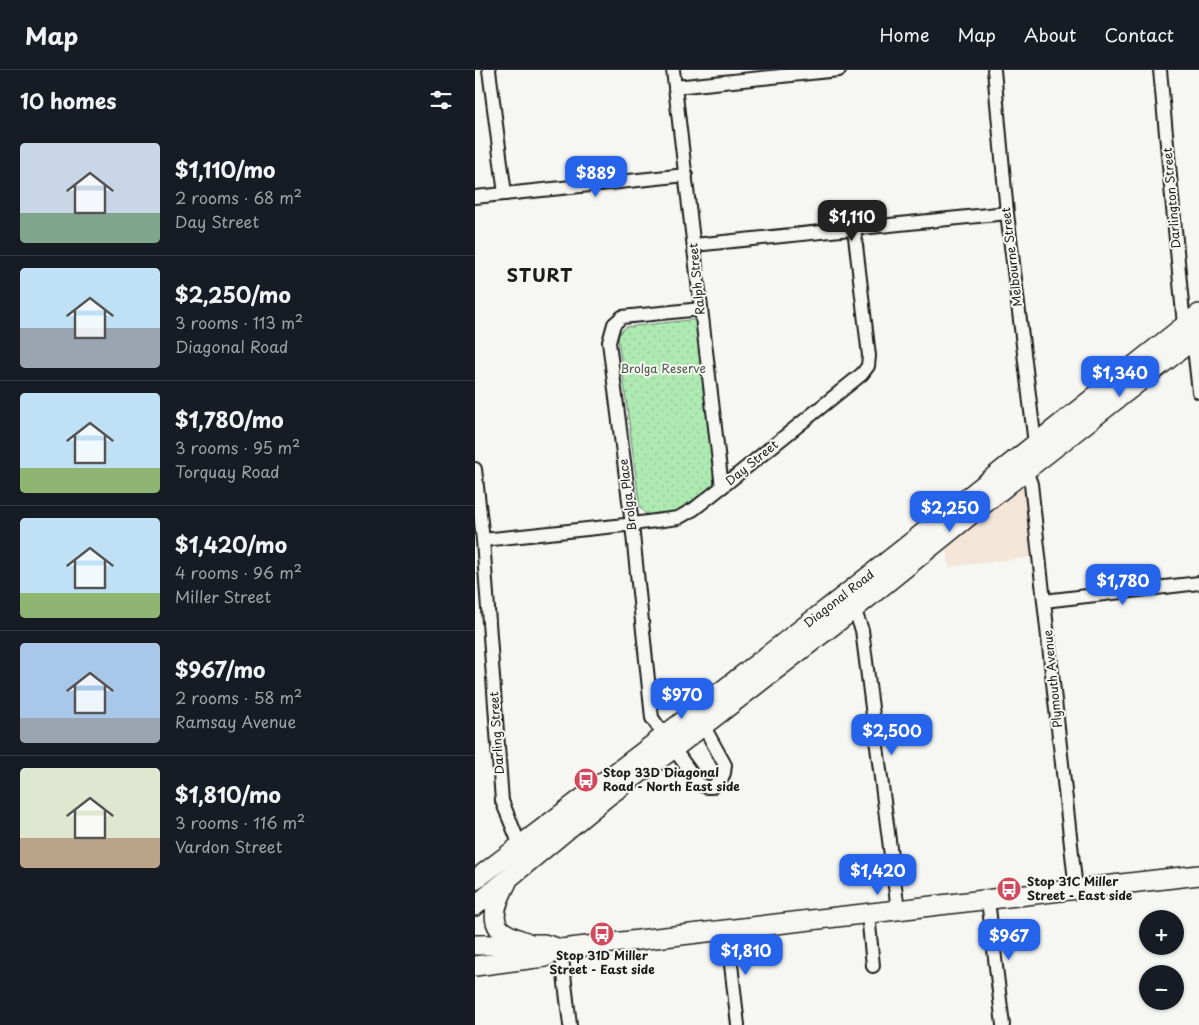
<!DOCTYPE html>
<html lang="en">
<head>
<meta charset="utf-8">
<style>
  :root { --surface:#171b24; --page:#242831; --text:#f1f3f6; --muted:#9ea1a6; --line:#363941; --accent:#2563eb }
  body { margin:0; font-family:"Playpen Sans",sans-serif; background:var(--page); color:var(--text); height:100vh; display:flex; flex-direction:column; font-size:19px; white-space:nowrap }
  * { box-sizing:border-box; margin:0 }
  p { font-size:16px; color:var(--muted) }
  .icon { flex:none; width:28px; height:28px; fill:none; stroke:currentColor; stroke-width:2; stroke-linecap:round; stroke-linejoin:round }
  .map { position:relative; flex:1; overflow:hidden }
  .panel { display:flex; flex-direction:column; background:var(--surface); width:475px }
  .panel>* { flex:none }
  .fabs { position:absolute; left:664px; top:840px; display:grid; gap:10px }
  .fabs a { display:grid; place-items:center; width:45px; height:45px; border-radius:50%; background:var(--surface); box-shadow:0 1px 4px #0004; font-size:25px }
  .price { position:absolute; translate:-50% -42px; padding:0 11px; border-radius:10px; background:var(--accent); color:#fff; font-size:16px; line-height:32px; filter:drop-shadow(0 1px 2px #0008) }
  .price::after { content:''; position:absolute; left:50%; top:30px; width:15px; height:11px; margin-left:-8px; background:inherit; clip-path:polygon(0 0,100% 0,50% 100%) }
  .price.selected { background:#222; color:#fff }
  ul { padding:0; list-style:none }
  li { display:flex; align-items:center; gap:15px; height:125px; padding:0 20px }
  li+li { border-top:1px solid var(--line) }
  li span { display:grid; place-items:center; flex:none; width:140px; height:100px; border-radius:5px; color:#555 }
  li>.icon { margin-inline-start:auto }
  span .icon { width:60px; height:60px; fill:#fffc; stroke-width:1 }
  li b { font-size:21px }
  h2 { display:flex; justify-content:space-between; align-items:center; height:60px; padding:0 20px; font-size:21px }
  header { display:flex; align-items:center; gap:30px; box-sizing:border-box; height:70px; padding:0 25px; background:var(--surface); border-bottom:1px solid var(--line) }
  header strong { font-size:24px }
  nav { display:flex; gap:28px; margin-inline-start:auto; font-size:18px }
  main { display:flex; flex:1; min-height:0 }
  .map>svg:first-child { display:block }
  .built { fill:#f3e6d8 }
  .grass { fill:url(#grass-dots); stroke:#648366 }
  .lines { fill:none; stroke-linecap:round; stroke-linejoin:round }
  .street-casing { stroke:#1c1c1c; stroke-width:16 }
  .secondary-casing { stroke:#1c1c1c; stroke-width:22 }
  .street { stroke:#f6f6f2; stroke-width:12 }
  .secondary { stroke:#f6f6f2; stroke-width:19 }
  .labels { text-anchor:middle; stroke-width:4; stroke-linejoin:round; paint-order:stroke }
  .street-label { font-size:12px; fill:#1c1c1c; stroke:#f6f6f2 }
  .park-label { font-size:12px; fill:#485a49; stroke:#f6f6f2 }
  .poi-label { font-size:12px; font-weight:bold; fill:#1c1c1c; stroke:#f6f6f2; text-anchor:start }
  .district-label { font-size:18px; font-weight:bold; letter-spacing:1px; fill:#1c1c1c; stroke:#f6f6f2 }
</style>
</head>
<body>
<header>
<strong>Map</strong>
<nav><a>Home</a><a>Map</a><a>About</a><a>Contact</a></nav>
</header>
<main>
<section class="panel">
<h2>10 homes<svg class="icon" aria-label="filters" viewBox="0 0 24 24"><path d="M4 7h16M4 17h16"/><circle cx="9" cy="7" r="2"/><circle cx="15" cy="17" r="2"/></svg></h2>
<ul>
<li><span style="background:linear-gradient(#c9d6e8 70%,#7fa58c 0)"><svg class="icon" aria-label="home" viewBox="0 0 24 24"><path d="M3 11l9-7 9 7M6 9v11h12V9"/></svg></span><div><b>$1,110/mo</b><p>2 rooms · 68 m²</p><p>Day Street</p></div></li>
<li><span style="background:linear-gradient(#bfe0f5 60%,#9aa5b1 0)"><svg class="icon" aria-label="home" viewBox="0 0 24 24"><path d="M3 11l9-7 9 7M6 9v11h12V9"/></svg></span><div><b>$2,250/mo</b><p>3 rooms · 113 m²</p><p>Diagonal Road</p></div></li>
<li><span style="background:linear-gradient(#bfe0f5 75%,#8fb573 0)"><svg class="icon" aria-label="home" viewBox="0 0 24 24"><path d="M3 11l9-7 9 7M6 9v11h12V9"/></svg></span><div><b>$1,780/mo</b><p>3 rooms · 95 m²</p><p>Torquay Road</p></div></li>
<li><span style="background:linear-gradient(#bfe0f5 75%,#8fb573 0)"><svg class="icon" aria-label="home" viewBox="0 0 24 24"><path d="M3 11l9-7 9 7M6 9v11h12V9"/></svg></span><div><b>$1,420/mo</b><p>4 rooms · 96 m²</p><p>Miller Street</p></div></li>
<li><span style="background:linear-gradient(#a9c7e8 75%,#9aa5b1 0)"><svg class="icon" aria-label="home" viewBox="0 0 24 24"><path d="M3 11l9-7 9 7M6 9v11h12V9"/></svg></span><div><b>$967/mo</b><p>2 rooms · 58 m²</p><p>Ramsay Avenue</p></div></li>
<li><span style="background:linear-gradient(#dfe7d0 70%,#b9a48a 0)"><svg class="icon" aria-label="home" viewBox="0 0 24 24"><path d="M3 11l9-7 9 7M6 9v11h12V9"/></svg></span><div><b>$1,810/mo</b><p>3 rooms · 116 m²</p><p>Vardon Street</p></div></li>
</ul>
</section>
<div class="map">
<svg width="724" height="955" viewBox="0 0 724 955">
  <defs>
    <pattern id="grass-dots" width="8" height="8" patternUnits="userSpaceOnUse" patternTransform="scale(1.25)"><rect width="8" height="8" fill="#adeab1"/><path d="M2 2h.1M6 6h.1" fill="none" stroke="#94c898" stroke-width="1.8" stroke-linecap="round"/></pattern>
  </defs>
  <rect width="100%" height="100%" fill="#f6f6f2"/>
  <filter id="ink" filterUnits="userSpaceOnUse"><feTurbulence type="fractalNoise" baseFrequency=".02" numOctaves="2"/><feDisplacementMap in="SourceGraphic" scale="10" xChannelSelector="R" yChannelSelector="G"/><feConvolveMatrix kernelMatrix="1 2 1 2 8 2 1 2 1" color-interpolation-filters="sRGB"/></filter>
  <g filter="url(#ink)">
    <polygon class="built" points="542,414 549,420 556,487 474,497 471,471"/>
    <polygon class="grass" points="215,250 221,250 224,254 240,410 237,416 203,441 173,445 170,443 165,438 143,267 146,261 151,257"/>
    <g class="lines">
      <defs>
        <g id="street">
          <polyline points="14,0 30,124"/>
          <polyline points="198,0 247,417"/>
          <polyline points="519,0 532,143 560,374"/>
          <polyline points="685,0 709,255"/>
          <polyline points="200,17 364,0"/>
          <polyline points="0,127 211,105"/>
          <polyline points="219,175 532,143"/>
          <polyline points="226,239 147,247 139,254 134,272 157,455 177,648 224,714 232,717 237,717 246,710 249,703 250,695 228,655"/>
          <polyline points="718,269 724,322"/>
          <polyline points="0,399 8,470 27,731 42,768 46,774"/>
          <polyline points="551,400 556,414 601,820"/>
          <polyline points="8,470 150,455 203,448 219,439 247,417 387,304 393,296 394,286 379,158"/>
          <polyline points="569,531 724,513"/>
          <polyline points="379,539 387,560 423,840"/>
          <polyline points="513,830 528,955"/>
          <polyline points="393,844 398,896"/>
          <polyline points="252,860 263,955"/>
          <polyline points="86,879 95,955"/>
        </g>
        <g id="secondary">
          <polyline points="0,810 189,666 370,525 724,244"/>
          <path d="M32 812C26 824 14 845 24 858 31 866 44 869 53 873"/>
          <polyline points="0,836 134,725 198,679 379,539 551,400 724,265"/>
          <polyline points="0,875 69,874 86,879"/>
          <polyline points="0,896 70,887 86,879 724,805"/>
        </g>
      </defs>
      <use href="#street" class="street-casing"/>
      <use href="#secondary" class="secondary-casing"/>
      <use href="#street" class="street"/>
      <use href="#secondary" class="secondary"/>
    </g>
  </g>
  <defs>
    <symbol id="bus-disc" viewBox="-11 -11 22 22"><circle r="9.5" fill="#d1495b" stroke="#f6f6f2"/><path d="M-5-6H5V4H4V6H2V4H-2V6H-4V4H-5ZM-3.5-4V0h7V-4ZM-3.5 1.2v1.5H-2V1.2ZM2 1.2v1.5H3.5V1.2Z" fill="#fff"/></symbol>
  </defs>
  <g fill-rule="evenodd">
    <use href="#bus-disc" x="97" y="696" width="28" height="28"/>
    <use href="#bus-disc" x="520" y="805" width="28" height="28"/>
    <use href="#bus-disc" x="113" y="850" width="28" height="28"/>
  </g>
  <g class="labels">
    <g class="street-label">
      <text transform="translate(697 128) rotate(-95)" y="4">Darlington Street</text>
      <text transform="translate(537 187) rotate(-97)" y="4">Melbourne Street</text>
      <text transform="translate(222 209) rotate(-96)" y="4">Ralph Street</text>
      <text transform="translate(277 393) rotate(-39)" y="4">Day Street</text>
      <text transform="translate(153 425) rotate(-97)" y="4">Brolga Place</text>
      <text transform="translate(364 529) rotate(-38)" y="4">Diagonal Road</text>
      <text transform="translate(578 609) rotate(-96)" y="4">Plymouth Avenue</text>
      <text transform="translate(22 663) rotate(-94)" y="4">Darling Street</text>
    </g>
    <g class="park-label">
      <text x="188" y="303">Brolga Reserve</text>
    </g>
    <g class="poi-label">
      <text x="128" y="707">Stop 33D Diagonal<tspan x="128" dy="14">Road - North East side</tspan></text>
      <text x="552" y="816">Stop 31C Miller<tspan x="552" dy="14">Street - East side</tspan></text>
      <text x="127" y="890" text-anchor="middle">Stop 31D Miller<tspan x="127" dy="14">Street - East side</tspan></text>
    </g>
    <g class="district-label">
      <text x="65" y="212">STURT</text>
    </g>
  </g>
</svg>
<div class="fabs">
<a>+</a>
<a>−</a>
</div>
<b class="price" style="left:121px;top:128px">$889</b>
<b class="price selected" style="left:377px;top:172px">$1,110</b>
<b class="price" style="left:645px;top:328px">$1,340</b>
<b class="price" style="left:475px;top:463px">$2,250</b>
<b class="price" style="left:648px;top:536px">$1,780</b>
<b class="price" style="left:207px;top:650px">$970</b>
<b class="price" style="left:417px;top:686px">$2,500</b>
<b class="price" style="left:403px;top:826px">$1,420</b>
<b class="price" style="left:534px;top:891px">$967</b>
<b class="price" style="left:271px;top:906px">$1,810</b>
</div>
</main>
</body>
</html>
